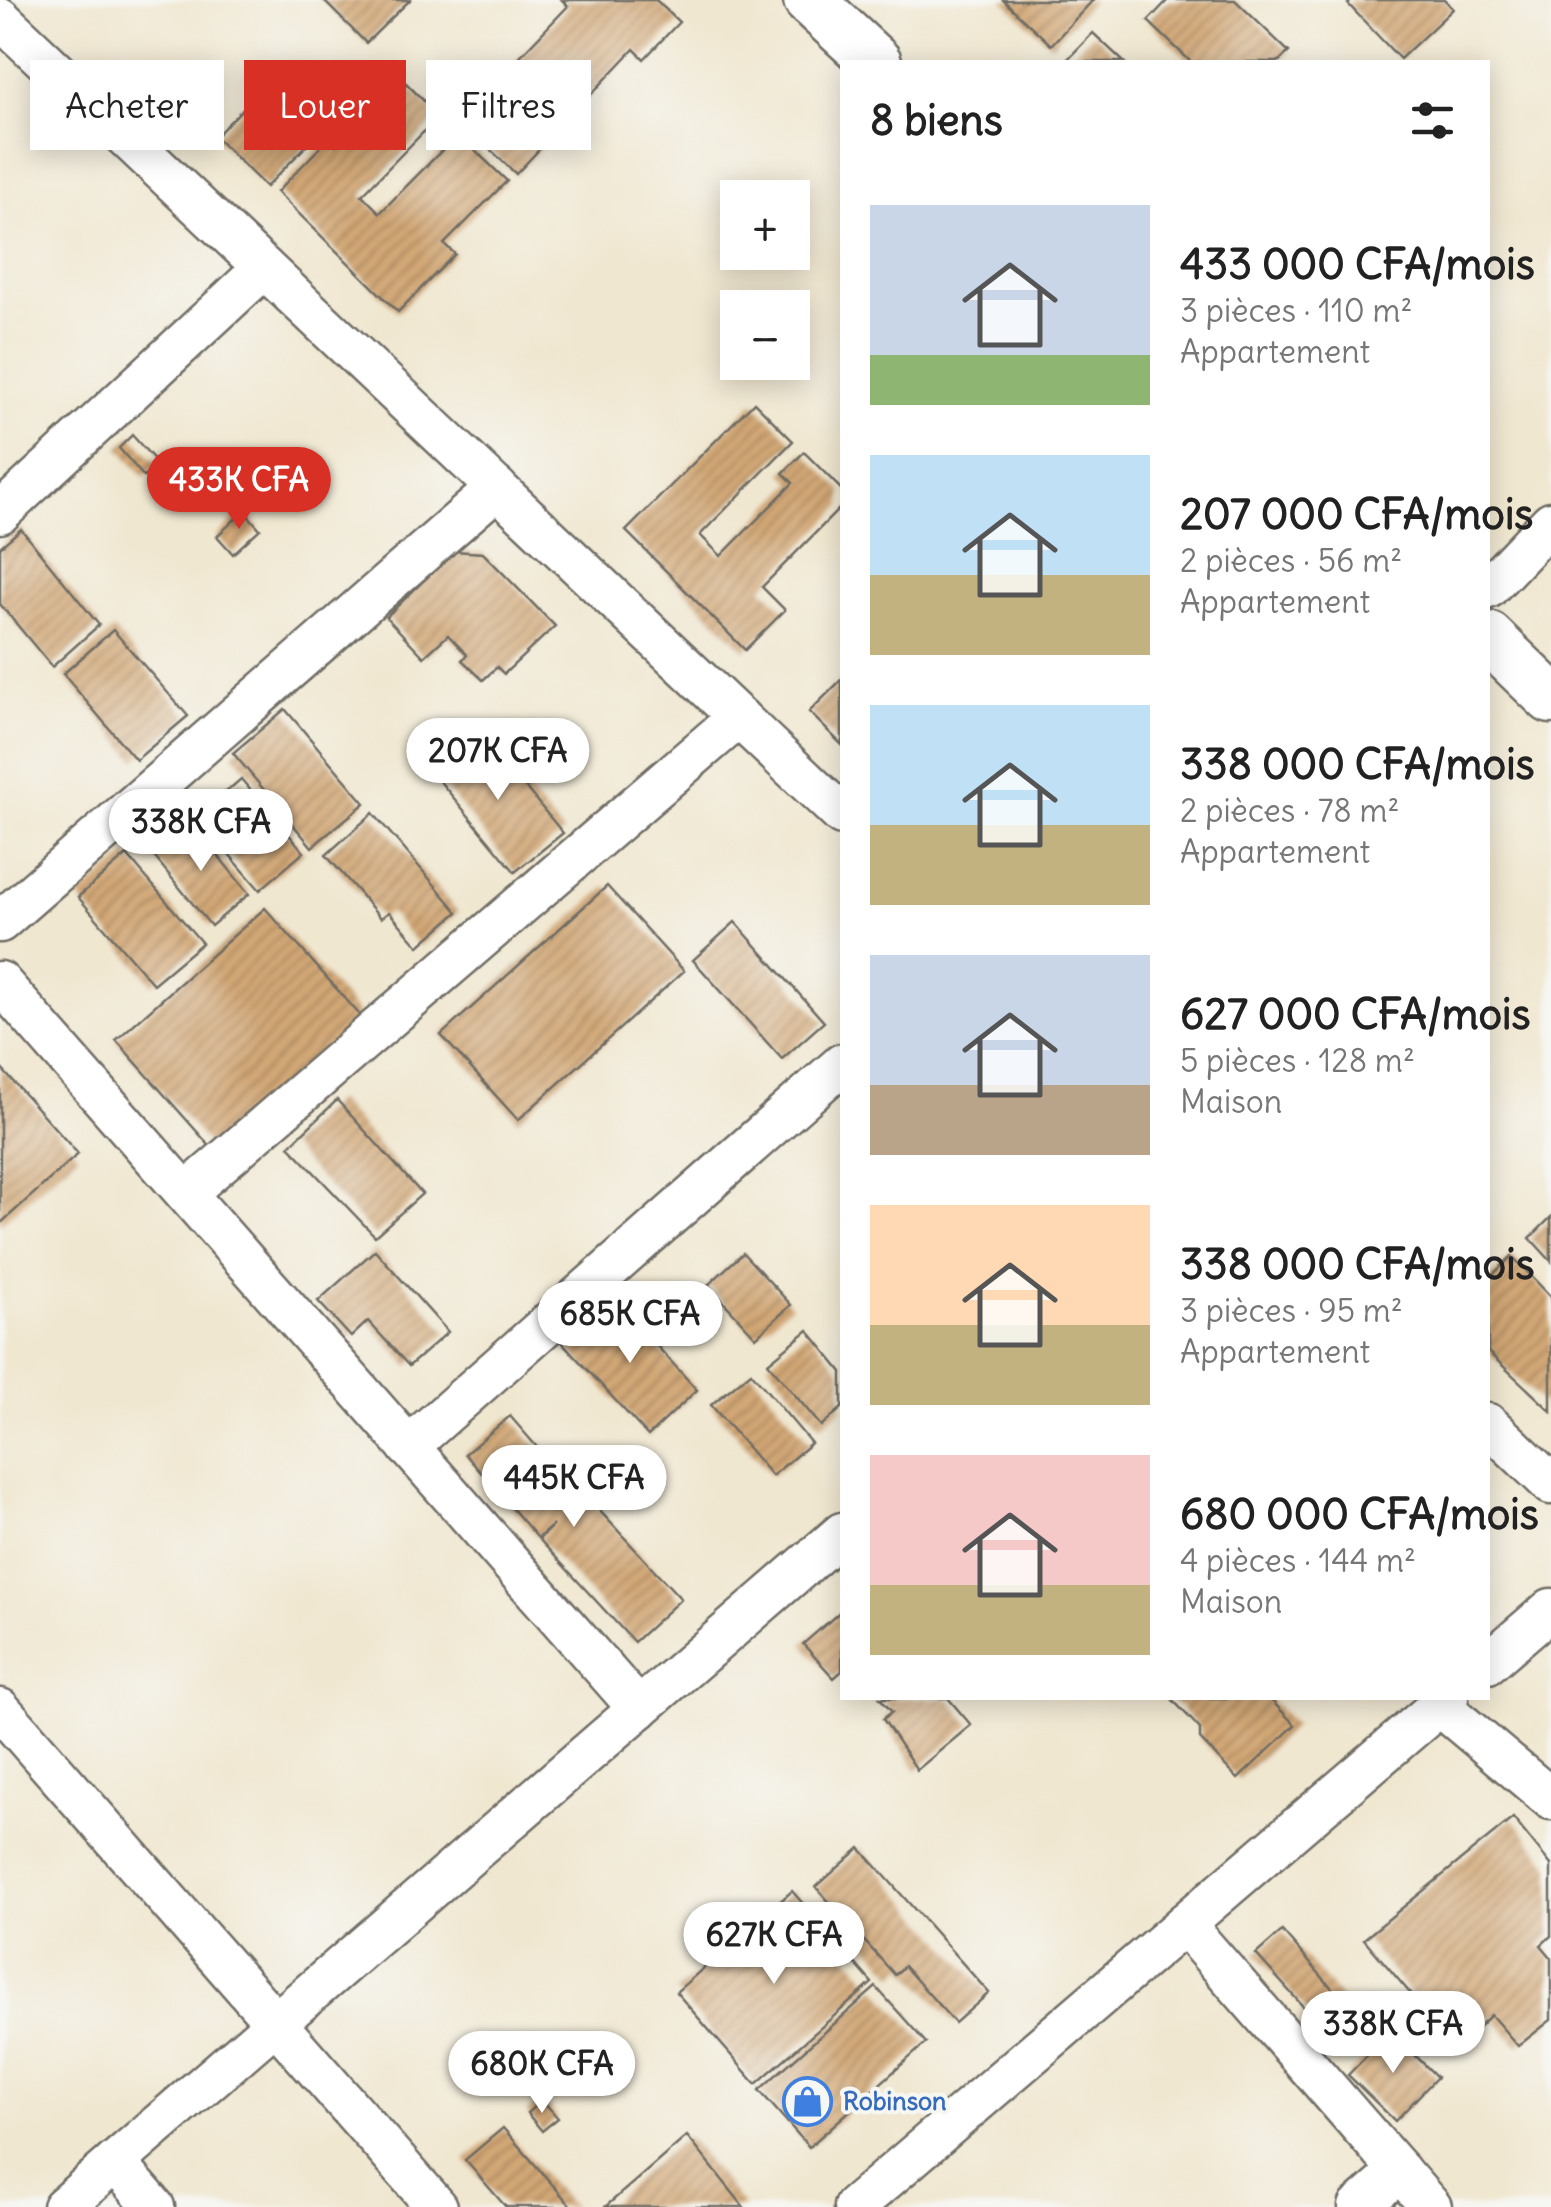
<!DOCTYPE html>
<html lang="fr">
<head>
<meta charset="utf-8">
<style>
  :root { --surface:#fff; --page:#f6f6f6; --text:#222; --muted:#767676; --accent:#d93025 }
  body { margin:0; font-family:Delius,sans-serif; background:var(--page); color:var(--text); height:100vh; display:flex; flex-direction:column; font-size:38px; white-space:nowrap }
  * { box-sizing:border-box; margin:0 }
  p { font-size:32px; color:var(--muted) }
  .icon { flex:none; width:55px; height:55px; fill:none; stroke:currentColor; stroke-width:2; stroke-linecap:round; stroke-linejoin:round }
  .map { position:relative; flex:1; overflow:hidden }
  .details { position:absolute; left:840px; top:60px; width:650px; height:1640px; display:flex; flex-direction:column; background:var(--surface); border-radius:0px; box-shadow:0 5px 25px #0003 }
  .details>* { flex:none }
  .banner { position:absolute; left:30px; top:60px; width:660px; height:90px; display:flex; gap:20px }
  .buttons { position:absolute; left:720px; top:180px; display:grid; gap:20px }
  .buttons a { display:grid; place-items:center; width:90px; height:90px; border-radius:0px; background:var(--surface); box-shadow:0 5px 25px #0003; font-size:50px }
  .price { position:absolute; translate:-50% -85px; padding:0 22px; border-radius:35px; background:#fff; color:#222; font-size:32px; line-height:65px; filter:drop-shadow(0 2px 5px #0008) }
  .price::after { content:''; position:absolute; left:50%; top:60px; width:30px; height:22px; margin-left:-15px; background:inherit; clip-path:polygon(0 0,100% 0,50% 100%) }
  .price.current { background:var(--accent); color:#fff }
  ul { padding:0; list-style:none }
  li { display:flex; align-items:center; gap:30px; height:250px; padding:0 30px }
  li span { display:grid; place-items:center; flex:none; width:280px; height:200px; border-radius:0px; color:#555 }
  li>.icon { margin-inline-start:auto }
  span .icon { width:120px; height:120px; fill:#fffc; stroke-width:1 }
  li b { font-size:42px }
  h2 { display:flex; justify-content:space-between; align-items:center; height:120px; padding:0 30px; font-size:42px }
  .pill { padding:0 35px; border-radius:0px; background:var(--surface); box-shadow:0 5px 25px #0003; font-size:35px; line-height:90px }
  .pill.current { background:var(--accent); color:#fff }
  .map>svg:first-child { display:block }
  .building { fill:url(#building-hatch) }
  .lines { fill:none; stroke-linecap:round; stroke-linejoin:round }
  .minor-casing { stroke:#706d65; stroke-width:45 }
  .major-casing { stroke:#706d65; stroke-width:55 }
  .minor { stroke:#fff; stroke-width:40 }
  .major { stroke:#fff; stroke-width:50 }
  .labels { text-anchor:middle; stroke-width:8; stroke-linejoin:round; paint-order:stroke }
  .shop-label { font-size:25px; font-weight:bold; fill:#366cbe; stroke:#f6f6f2; text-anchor:start }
</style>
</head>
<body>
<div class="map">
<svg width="1551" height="2207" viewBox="0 0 1551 2207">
  <defs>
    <pattern id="building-hatch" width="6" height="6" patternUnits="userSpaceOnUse" patternTransform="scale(2.5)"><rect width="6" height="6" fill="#d2a776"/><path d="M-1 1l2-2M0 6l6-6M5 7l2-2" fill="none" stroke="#ab8861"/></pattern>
  </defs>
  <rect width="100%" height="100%" fill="#f6f6f2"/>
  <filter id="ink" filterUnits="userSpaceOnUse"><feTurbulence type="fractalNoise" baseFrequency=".01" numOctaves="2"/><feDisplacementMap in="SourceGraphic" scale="20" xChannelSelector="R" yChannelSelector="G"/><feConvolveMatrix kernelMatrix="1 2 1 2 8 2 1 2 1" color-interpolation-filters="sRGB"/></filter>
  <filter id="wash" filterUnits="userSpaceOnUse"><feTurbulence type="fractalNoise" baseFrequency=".0048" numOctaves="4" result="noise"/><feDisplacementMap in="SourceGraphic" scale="40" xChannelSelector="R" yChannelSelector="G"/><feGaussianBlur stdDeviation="2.25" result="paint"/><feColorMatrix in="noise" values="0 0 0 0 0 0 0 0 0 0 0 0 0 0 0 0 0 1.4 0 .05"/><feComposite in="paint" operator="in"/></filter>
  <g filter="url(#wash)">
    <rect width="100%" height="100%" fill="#f0e7d0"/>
    <g id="blocks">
      <g class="building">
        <polygon points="323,0 410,0 366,43"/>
        <polygon points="562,0 656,0 679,22 644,59 634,49 516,174 459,120 568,6"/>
        <polygon points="1003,0 1093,0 1051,45"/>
        <polygon points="1168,0 1235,0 1289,52 1278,62 1191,62 1148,21"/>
        <polygon points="1352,0 1445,0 1453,9 1400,59 1348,4"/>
        <polygon points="1093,33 1124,62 1065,62"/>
        <polygon points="402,79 439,116 362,195 380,213 458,134 507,181 444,244 455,254 398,312 277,192 329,138 336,145"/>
        <polygon points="258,93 309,143 266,187 215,137"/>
        <polygon points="754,402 793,441 700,535 721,556 793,483 783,473 804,452 842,490 842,506 762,587 785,610 745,650 626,531"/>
        <polygon points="132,435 158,464 144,477 119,448"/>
        <polygon points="244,511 260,529 233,554 217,536"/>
        <polygon points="21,529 99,625 52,667 0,604 0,547"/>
        <polygon points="454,551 483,553 555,626 504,674 497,667 483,680 462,660 467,655 448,635 424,657 386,617"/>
        <polygon points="113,630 188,716 136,760 63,674"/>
        <polygon points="842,679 842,745 809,712"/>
        <polygon points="285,709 365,803 312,847 233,753"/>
        <polygon points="481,734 563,833 515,872 433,773"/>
        <polygon points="241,779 304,852 260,890 197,817"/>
        <polygon points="373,813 458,912 419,946 389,912 381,918 326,855"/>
        <polygon points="191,822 249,894 211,926 152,854"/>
        <polygon points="127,855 202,943 153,984 78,897"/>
        <polygon points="607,886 684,971 518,1120 441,1035"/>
        <polygon points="265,908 365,1021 216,1153 116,1040"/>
        <polygon points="735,922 824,1022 782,1059 693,960"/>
        <polygon points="0,1067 78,1154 0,1224"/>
        <polygon points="337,1100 422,1194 375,1236 289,1146"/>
        <polygon points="1551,1217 1551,1261 1530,1238"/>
        <polygon points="375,1250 448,1332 409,1366 368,1321 351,1337 318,1301"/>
        <polygon points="743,1253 791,1305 756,1337 708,1285"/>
        <polygon points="1512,1256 1551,1297 1551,1411 1488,1352 1488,1279"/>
        <polygon points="612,1297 697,1390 648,1436 562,1342"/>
        <polygon points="808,1330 842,1372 842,1408 821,1426 768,1363"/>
        <polygon points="751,1372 811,1443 772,1476 711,1405"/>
        <polygon points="510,1416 582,1499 586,1496 681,1599 634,1642 539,1539 553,1525 538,1538 465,1454"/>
        <polygon points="842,1610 842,1671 834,1678 803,1644"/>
        <polygon points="880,1698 948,1698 971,1725 917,1770 883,1719 892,1712"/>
        <polygon points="1171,1698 1269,1698 1295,1725 1238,1779 1200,1739 1200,1729"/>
        <polygon points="1513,1818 1551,1865 1551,1936 1541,1945 1551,1957 1551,2020 1518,2046 1491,2015 1472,2033 1454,2013 1457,2008 1453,2003 1432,2019 1364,1939"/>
        <polygon points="860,1848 989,1993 955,2023 904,1966 895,1975 816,1887"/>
        <polygon points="792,1891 872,1983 756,2084 676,1992"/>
        <polygon points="1282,1931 1351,2010 1326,2032 1256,1954"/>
        <polygon points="876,1987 926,2043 809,2147 759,2090"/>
        <polygon points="1391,2031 1437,2077 1395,2121 1348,2075"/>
        <polygon points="542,2100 558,2118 542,2131 527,2113"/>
        <polygon points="503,2128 572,2207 506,2207 465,2160"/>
        <polygon points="687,2136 744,2207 605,2207"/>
      </g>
    </g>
  </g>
  <g filter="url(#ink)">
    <use href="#blocks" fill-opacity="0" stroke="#706d65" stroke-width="2.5"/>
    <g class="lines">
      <defs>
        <g id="minor">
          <polyline points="0,18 842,815"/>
          <polyline points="0,513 264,268"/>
          <polyline points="1488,588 1551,522"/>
          <polyline points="0,922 497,488"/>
          <polyline points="0,982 639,1709"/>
          <polyline points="186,1193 739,717"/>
          <polyline points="1488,1424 1551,1484"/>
          <polyline points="408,1447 842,1064"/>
          <polyline points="1488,1663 1551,1609"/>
          <polyline points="1439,1705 1551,1799"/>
          <polyline points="0,1709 437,2207"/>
          <polyline points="1184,1924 1431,2207"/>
          <polyline points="115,2162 154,2207"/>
          <polyline points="63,2207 842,1533"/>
          <polyline points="854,2207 1448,1698"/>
          <polyline points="1359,2207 1400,2171"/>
        </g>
        <g id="major">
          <polyline points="809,0 876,62"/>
          <polyline points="1488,637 1551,698"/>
        </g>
      </defs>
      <use href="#minor" class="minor-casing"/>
      <use href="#major" class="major-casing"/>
      <use href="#minor" class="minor"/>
      <use href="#major" class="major"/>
    </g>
  </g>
  <defs>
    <symbol id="shop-ring" viewBox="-11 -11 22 22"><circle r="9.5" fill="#f6f6f2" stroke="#3f7fe0" stroke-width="1.5"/><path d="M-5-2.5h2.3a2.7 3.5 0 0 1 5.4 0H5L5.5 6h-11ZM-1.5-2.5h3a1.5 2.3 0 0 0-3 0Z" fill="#3f7fe0"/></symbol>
  </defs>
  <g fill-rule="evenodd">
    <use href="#shop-ring" x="780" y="2074" width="55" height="55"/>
  </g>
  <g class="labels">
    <g class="shop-label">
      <text x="843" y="2110">Robinson</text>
    </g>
  </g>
</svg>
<div class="buttons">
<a>+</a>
<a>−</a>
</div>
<b class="price current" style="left:239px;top:532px">433K CFA</b>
<b class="price" style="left:498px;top:803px">207K CFA</b>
<b class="price" style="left:201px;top:874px">338K CFA</b>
<b class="price" style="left:630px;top:1366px">685K CFA</b>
<b class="price" style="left:574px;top:1530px">445K CFA</b>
<b class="price" style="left:774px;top:1987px">627K CFA</b>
<b class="price" style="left:1393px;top:2076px">338K CFA</b>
<b class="price" style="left:542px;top:2116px">680K CFA</b>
<div class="banner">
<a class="pill">Acheter</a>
<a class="pill current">Louer</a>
<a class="pill">Filtres</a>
</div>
<section class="details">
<h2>8 biens<svg class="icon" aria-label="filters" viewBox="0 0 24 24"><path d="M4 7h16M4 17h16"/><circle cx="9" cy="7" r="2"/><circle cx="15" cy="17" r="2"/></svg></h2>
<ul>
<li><span style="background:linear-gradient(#c9d6e8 75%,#8fb573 0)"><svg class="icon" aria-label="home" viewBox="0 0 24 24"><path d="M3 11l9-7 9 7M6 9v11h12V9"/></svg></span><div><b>433 000 CFA/mois</b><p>3 pièces · 110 m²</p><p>Appartement</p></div></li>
<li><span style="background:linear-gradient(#bfe0f5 60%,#c2b280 0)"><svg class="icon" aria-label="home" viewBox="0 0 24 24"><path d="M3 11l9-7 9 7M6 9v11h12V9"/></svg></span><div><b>207 000 CFA/mois</b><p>2 pièces · 56 m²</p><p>Appartement</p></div></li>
<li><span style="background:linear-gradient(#bfe0f5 60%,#c2b280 0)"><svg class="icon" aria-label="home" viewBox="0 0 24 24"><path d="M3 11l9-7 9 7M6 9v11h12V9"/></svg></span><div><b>338 000 CFA/mois</b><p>2 pièces · 78 m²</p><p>Appartement</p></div></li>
<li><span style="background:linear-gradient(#c9d6e8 65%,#b9a48a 0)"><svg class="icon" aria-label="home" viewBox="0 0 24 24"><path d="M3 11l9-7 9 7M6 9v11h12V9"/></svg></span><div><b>627 000 CFA/mois</b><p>5 pièces · 128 m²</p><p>Maison</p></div></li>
<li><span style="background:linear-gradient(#ffd9b3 60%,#c2b280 0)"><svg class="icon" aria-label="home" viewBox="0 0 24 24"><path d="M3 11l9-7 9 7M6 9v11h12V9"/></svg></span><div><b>338 000 CFA/mois</b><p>3 pièces · 95 m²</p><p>Appartement</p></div></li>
<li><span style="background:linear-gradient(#f6c9c9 65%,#c2b280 0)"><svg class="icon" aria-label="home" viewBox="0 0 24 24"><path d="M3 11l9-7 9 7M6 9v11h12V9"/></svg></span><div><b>680 000 CFA/mois</b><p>4 pièces · 144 m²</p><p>Maison</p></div></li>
</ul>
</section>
</div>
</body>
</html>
